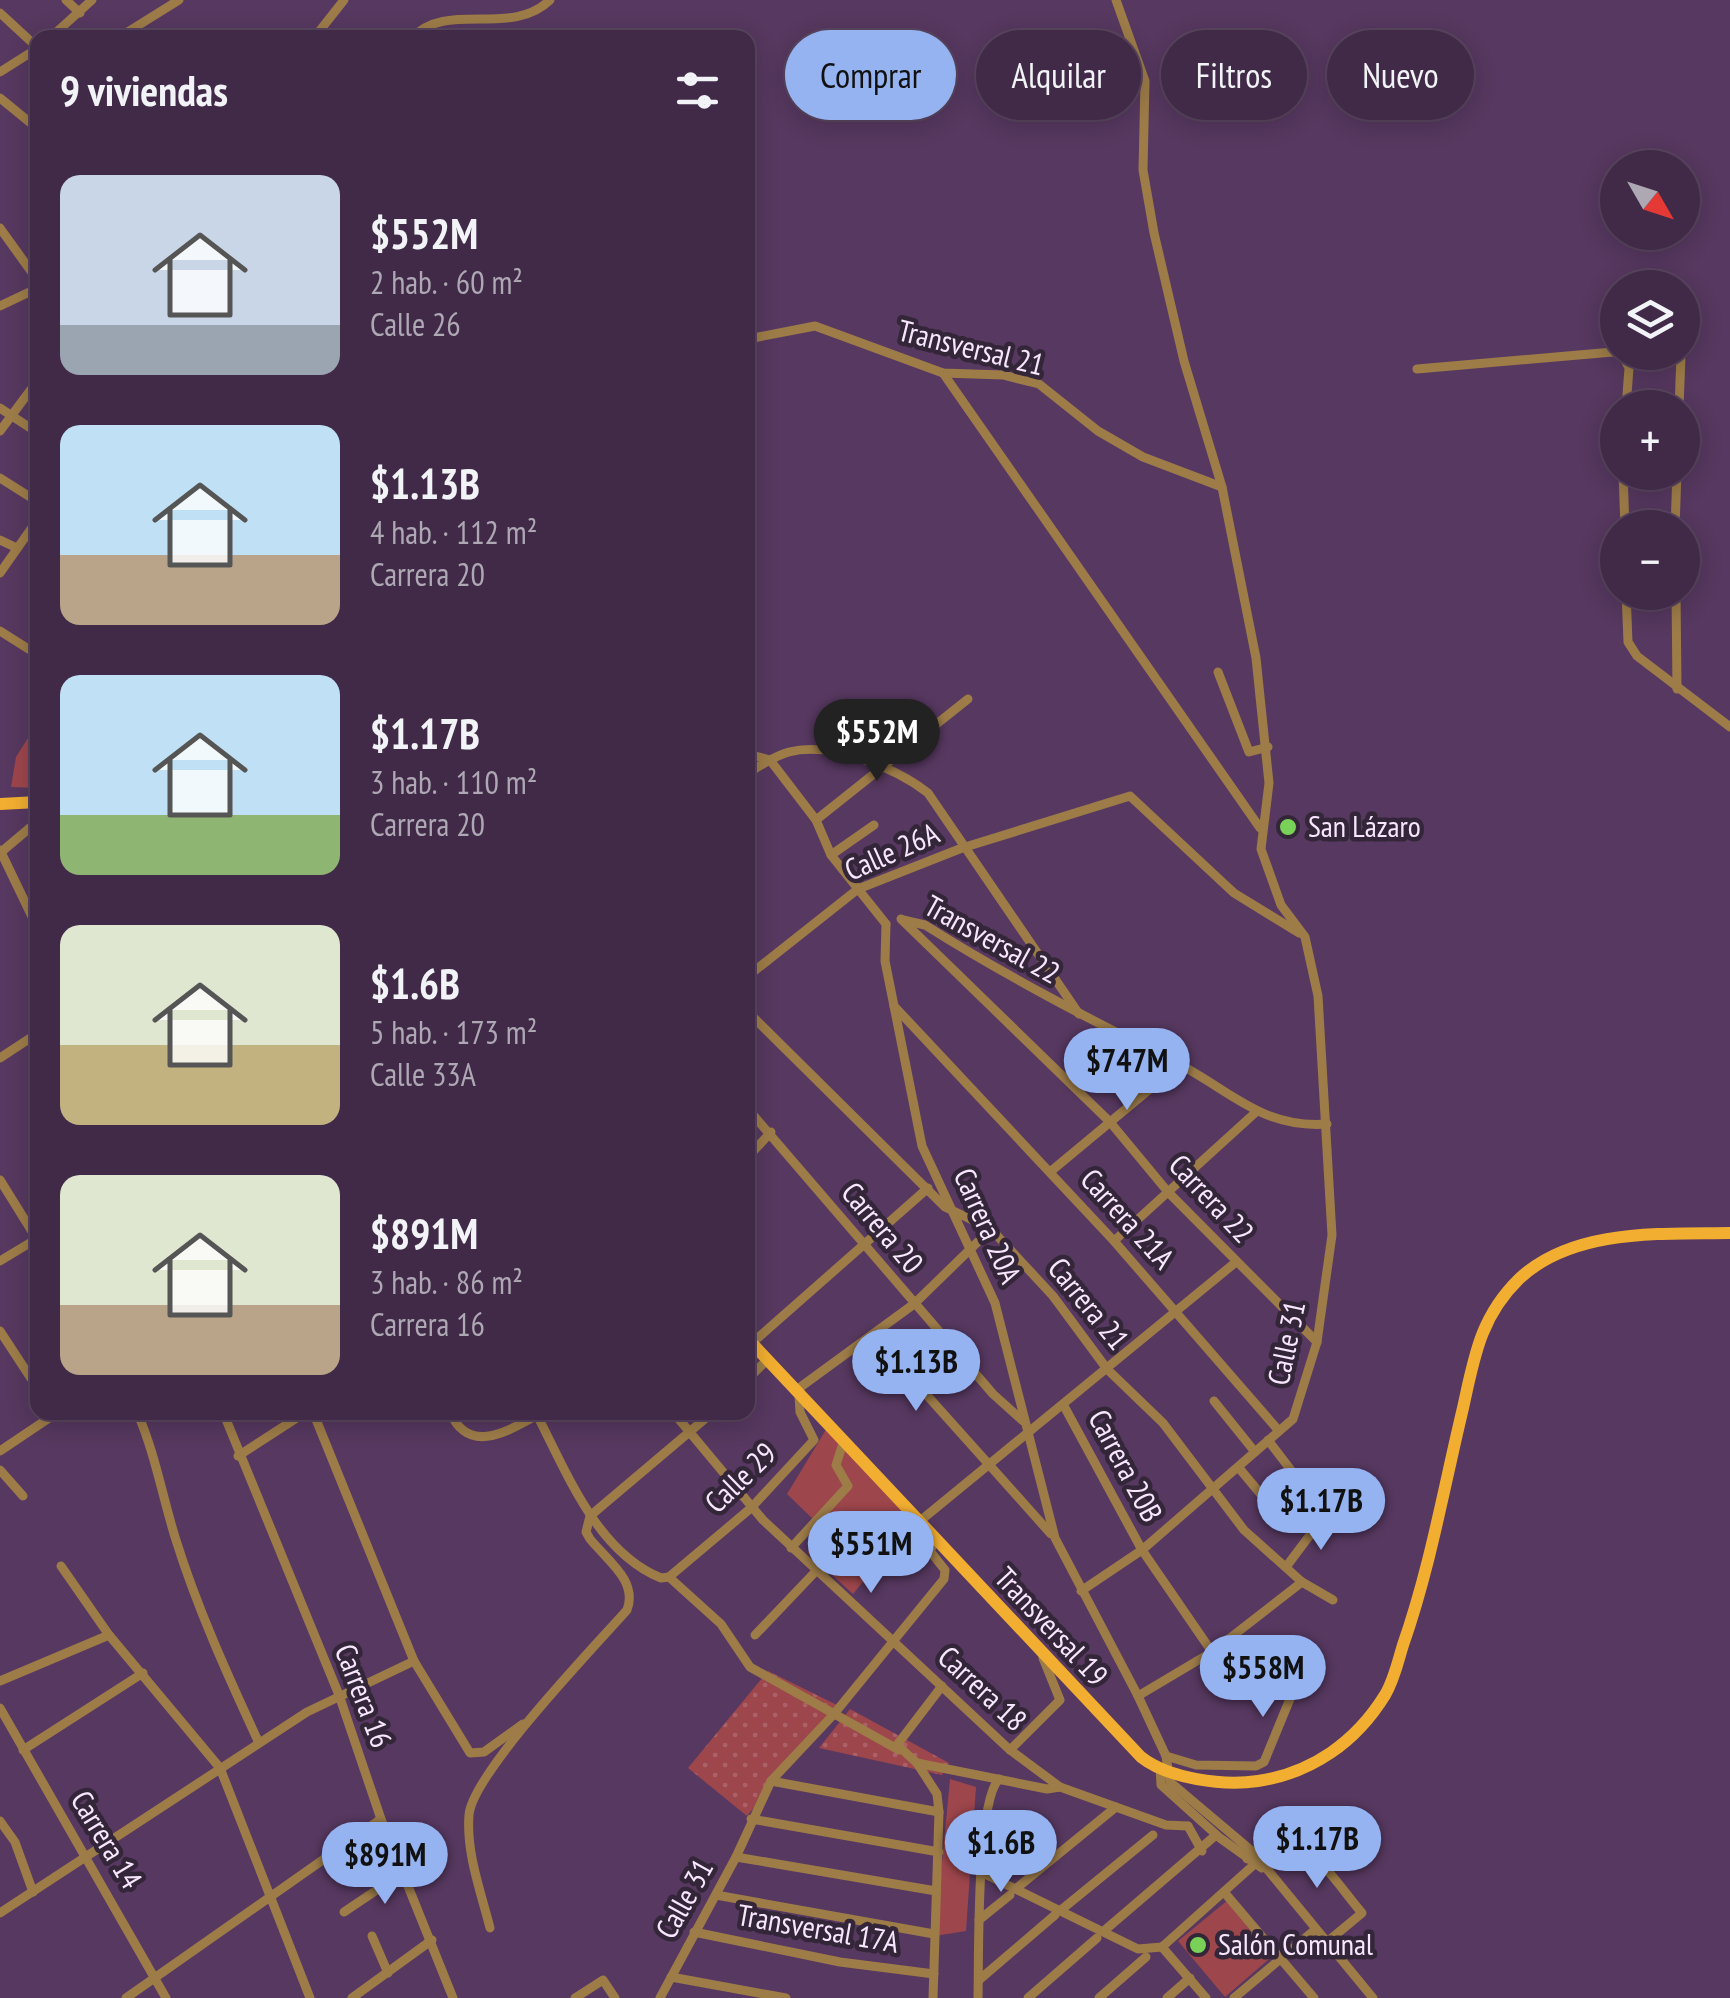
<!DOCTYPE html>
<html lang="es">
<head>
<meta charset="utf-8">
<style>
  :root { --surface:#412a48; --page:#48324f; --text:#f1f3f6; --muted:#aea7b4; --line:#5a4660; --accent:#95b2f1 }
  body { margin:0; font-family:"PT Sans Narrow",sans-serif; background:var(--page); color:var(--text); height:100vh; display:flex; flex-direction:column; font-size:38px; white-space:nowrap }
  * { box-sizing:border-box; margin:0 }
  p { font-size:32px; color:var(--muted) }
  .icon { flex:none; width:55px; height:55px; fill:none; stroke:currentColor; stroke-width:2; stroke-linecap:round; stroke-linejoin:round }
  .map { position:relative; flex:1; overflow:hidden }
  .side { position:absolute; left:30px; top:30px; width:725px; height:1390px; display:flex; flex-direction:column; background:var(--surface); border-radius:20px; box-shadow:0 5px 25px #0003,0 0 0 2px var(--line) }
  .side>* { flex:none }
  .top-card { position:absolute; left:785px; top:30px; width:795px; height:90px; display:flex; gap:20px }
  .needle { width:65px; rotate:129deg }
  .fabs { position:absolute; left:1600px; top:150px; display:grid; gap:20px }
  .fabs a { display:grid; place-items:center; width:100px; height:100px; border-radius:50%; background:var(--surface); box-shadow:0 5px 25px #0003,0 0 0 2px var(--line); font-size:50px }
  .price { position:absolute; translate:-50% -85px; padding:0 22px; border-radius:35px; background:var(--accent); color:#111; font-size:32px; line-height:65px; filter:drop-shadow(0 2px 5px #0008) }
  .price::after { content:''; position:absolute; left:50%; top:60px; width:30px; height:22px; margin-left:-15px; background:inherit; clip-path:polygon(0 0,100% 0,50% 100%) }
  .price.active { background:#222; color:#fff }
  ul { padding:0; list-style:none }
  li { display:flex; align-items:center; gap:30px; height:250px; padding:0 30px }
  li span { display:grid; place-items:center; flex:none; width:280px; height:200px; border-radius:20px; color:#555 }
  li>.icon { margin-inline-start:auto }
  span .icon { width:120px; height:120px; fill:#fffc; stroke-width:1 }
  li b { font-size:42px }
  h2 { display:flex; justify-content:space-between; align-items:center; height:120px; padding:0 30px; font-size:42px }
  .pill { padding:0 35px; border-radius:45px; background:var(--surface); box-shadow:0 5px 25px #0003,0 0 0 2px var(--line); font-size:35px; line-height:90px }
  .pill.active { background:var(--accent); color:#111 }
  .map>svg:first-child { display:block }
  .grass { fill:url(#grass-dots) }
  .green { fill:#9d464c }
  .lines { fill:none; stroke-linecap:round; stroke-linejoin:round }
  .street { stroke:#9d7c48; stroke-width:9 }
  .primary { stroke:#f1ae30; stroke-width:12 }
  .poi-dot { fill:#79d157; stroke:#342639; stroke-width:4 }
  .labels { text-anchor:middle; stroke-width:9; stroke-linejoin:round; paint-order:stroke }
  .street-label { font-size:30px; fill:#f8e6fe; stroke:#342639 }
  .poi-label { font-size:30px; fill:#f8e6fe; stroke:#342639; text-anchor:start }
</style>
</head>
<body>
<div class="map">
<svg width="1730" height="1998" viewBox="0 0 1730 1998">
  <defs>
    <pattern id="grass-dots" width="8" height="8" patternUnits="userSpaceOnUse" patternTransform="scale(2.5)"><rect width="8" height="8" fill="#9d464c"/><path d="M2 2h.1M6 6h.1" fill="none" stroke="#ab6167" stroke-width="1.8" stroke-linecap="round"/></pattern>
  </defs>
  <rect width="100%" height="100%" fill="#573860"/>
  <g class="grass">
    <polygon points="768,1671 839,1706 747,1816 688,1768"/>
    <polygon points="850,1709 949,1763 942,1775 819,1748"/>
  </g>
  <g class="green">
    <polygon points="37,736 37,788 11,787 16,757 28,738"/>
    <polygon points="830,1423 906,1503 886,1537 893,1545 853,1594 808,1553 819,1525 787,1494"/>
    <polygon points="950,1779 976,1787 966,1931 935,1936"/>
    <polygon points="1228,1900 1275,1954 1225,1997 1178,1941"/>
  </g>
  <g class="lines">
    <g class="street">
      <polyline points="66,0 80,13"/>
      <polyline points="0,13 38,48"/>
      <polyline points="50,38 92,0"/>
      <polyline points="118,38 179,0"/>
      <polyline points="314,38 344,0"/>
      <path d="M412 38C447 0 511 38 550 0"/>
      <polyline points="0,72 38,48"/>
      <polyline points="0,98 38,129"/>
      <polyline points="0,228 38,281"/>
      <polyline points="0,306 38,288"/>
      <polyline points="748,339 815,326 943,373 1003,375 1039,384 1098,431 1143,457 1222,487"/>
      <polyline points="1417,369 1613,352 1622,354 1629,368 1626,408"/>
      <polyline points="943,373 1260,828"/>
      <polyline points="0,408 38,433"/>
      <polyline points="1679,408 1681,355"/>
      <polyline points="0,431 38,380"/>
      <polyline points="1623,472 1625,528"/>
      <polyline points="0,478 38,502"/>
      <polyline points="1675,528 1677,472"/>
      <polyline points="0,540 17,548"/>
      <polyline points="0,573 38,519"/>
      <polyline points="1626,592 1628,642 1637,656 1730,727"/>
      <polyline points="1676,592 1677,689"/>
      <polyline points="0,631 38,655"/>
      <polyline points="1218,672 1249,752 1268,747"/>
      <polyline points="748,754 770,760"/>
      <polyline points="770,760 816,820 831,855 886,924"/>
      <path d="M748 773C761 765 774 756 789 752 831 741 896 768 928 793L1079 1014"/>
      <polyline points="816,820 968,699"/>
      <polyline points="0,850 38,929"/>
      <polyline points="0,853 38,821"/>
      <polyline points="831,855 874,825"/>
      <polyline points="901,919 1110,1122 1168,1192 1317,1342"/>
      <path d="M903 920 925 925C1006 976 1089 1019 1175 1062 1229 1089 1261 1129 1327 1124"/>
      <polyline points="886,924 885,961 922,1146 995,1303 1055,1538 1138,1696 1166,1756 1170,1782 1253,1852 1373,1998"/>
      <polyline points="748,976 858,889 962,848 1130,796 1234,893 1299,933"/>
      <polyline points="894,1006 1114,1241 1279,1431"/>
      <polyline points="748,1012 945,1207 991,1229 1053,1296 1107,1369 1163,1423 1244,1530 1302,1582 1333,1600"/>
      <polyline points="0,1058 38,1033"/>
      <polyline points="748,1109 993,1394 1023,1421"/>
      <polyline points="748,1157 771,1132"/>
      <polyline points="1050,1172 1180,1064"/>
      <polyline points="0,1180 38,1241"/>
      <polyline points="1114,1241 1256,1112"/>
      <polyline points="0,1261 38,1238"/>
      <polyline points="0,1331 38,1389"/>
      <polyline points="873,1335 1051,1534"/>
      <polyline points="751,1344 928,1188"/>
      <polyline points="748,1379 766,1361"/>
      <polyline points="795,1391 914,1304 991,1229"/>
      <polyline points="1214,1401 1255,1452"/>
      <polyline points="1064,1406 1142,1550 1212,1652"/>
      <path d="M137 1412C155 1453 162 1495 175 1537 197 1608 228 1676 259 1743"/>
      <polyline points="223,1412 339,1695 381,1819 453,1998"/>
      <path d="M450 1412C469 1456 508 1431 539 1414"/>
      <polyline points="673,1412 763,1520 1010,1750 1060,1787 1166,1825 1188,1826"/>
      <path d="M537 1415C567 1473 597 1552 661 1578L669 1577 751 1508 814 1440 800 1412 799 1395"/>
      <polyline points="1268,1440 1325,1515 1286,1567"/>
      <polyline points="0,1451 58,1412"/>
      <polyline points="238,1456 306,1412"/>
      <polyline points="1239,1468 1289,1528"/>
      <polyline points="0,1470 23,1496"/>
      <polyline points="920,1521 1236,1262"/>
      <polyline points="791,1548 848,1486 836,1465 844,1440"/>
      <polyline points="61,1566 109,1635 220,1768 310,1998"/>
      <polyline points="669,1577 721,1624 750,1667 899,1750"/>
      <polyline points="1081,1591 1142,1550 1293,1419 1317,1342 1332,1235 1318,996 1305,937 1281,905 1261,849 1269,783 1256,658 1222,487 1184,361 1154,233 1143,170 1145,81 1116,0"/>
      <polyline points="755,1635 816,1571"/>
      <polyline points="414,1661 470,1753 484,1752 523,1724"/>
      <polyline points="0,1681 109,1635"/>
      <polyline points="1138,1696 1212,1652 1302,1582"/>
      <polyline points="0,1708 166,1998"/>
      <polyline points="23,1750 143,1673"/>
      <polyline points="1010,1750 1060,1700 1043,1658"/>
      <polyline points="1166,1756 1196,1765 1256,1766 1264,1762 1292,1694"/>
      <polyline points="917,1763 897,1745 942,1686"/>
      <polyline points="1160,1767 1161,1785 1220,1838 1262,1868"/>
      <polyline points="771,1781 939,1812"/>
      <polyline points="751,1819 939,1852"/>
      <polyline points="0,1821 15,1842 33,1892"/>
      <polyline points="1188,1826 1202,1851"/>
      <polyline points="736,1857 936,1891"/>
      <path d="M1247 1859C1293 1807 1333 1880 1362 1913L1327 1942"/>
      <polyline points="983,1873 1138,1949 1162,1947"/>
      <polyline points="1018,1887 1116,1807"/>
      <polyline points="1224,1892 1314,1998"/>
      <polyline points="716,1895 934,1934"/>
      <polyline points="1061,1910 1153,1835"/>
      <polyline points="344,1912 405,1871"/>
      <polyline points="0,1913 307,1712 414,1661 313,1412"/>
      <polyline points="979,1920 1010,1895"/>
      <path d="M490 1928C481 1892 466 1853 469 1815 472 1774 595 1646 627 1610 638 1581 608 1561 590 1539L586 1532 590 1516 713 1412"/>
      <polyline points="1105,1930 1216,1835"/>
      <polyline points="694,1932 840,1962 934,1974"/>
      <polyline points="372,1936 388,1973"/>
      <polyline points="1162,1947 1257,1862"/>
      <polyline points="1162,1947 1206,1998"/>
      <polyline points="671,1977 786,1998"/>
      <polyline points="979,1980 1055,1915"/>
      <polyline points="126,1998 381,1819"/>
      <polyline points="352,1998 432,1940"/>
      <polyline points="575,1998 603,1980 615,1998"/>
      <polyline points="660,1998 736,1857 771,1781 834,1714 944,1579 945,1570 930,1551 936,1539"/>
      <polyline points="933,1998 939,1812 937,1794 917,1763 1047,1789 1060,1787"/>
      <path d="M978 1998C979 1959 976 1802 999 1779"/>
      <polyline points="1028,1998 1097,1938"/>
      <polyline points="1099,1998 1146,1957"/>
      <polyline points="1167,1998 1190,1978"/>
      <polyline points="1234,1998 1316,1929"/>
    </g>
    <g class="primary">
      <polyline points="0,804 38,802"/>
      <path d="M748 1339 1141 1757C1169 1779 1223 1786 1258 1781 1312 1773 1356 1742 1385 1695 1394 1680 1398 1661 1403 1645 1430 1568 1444 1487 1463 1408 1474 1358 1480 1317 1519 1279 1573 1228 1662 1234 1730 1233"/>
    </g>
  </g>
  <g class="poi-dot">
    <circle cx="1288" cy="827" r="10"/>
    <circle cx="1198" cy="1945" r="10"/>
  </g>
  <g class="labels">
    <g class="street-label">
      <text transform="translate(971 348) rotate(14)" y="10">Transversal 21</text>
      <text transform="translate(892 852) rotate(-24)" y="10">Calle 26A</text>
      <text transform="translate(992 940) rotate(29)" y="10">Transversal 22</text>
      <text transform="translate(1211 1199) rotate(47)" y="10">Carrera 22</text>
      <text transform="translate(1127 1219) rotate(48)" y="10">Carrera 21A</text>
      <text transform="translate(987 1226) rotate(66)" y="10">Carrera 20A</text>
      <text transform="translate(882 1228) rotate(50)" y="10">Carrera 20</text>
      <text transform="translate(1088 1304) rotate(51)" y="10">Carrera 21</text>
      <text transform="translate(1287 1343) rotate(-78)" y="10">Calle 31</text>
      <text transform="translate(1125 1466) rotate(62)" y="10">Carrera 20B</text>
      <text transform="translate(741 1478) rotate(-44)" y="10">Calle 29</text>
      <text transform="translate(1051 1627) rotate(47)" y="10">Transversal 19</text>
      <text transform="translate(982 1689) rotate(43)" y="10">Carrera 18</text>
      <text transform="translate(363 1696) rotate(69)" y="10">Carrera 16</text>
      <text transform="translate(106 1840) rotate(59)" y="10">Carrera 14</text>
      <text transform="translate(685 1899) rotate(-61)" y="10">Calle 31</text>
      <text transform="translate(818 1929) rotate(10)" y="10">Transversal 17A</text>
    </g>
    <g class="poi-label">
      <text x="1308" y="837">San Lázaro</text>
      <text x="1218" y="1955">Salón Comunal</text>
    </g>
  </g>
</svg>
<div class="fabs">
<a><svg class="needle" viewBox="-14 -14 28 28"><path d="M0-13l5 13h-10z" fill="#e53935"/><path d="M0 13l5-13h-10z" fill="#aea7b4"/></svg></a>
<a><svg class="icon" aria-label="layers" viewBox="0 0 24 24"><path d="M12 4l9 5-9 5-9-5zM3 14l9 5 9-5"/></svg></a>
<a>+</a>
<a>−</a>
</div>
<b class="price active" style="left:877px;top:784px">$552M</b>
<b class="price" style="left:1127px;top:1113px">$747M</b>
<b class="price" style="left:916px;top:1414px">$1.13B</b>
<b class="price" style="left:1321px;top:1553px">$1.17B</b>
<b class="price" style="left:871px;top:1596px">$551M</b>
<b class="price" style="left:1263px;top:1720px">$558M</b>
<b class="price" style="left:1317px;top:1891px">$1.17B</b>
<b class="price" style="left:1001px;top:1895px">$1.6B</b>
<b class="price" style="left:385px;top:1907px">$891M</b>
<div class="top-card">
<a class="pill active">Comprar</a>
<a class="pill">Alquilar</a>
<a class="pill">Filtros</a>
<a class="pill">Nuevo</a>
</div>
<section class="side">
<h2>9 viviendas<svg class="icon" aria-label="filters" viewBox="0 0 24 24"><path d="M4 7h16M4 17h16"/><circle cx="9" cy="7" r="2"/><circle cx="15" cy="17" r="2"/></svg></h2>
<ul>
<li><span style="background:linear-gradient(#c9d6e8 75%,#9aa5b1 0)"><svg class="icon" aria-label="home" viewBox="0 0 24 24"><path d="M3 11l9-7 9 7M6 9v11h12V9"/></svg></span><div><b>$552M</b><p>2 hab. · 60 m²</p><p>Calle 26</p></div></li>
<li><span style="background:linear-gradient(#bfe0f5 65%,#b9a48a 0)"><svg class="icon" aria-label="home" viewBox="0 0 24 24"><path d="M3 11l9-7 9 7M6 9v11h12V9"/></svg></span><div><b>$1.13B</b><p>4 hab. · 112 m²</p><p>Carrera 20</p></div></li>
<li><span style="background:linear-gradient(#bfe0f5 70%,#8fb573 0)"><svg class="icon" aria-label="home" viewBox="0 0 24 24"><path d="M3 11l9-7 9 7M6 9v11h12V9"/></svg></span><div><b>$1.17B</b><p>3 hab. · 110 m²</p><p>Carrera 20</p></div></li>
<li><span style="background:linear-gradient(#dfe7d0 60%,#c2b280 0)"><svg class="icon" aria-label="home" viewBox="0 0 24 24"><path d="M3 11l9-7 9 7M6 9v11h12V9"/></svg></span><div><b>$1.6B</b><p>5 hab. · 173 m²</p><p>Calle 33A</p></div></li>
<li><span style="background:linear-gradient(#dfe7d0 65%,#b9a48a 0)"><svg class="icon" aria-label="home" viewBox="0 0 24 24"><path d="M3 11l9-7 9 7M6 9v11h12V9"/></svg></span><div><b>$891M</b><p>3 hab. · 86 m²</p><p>Carrera 16</p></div></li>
</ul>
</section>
</div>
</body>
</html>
